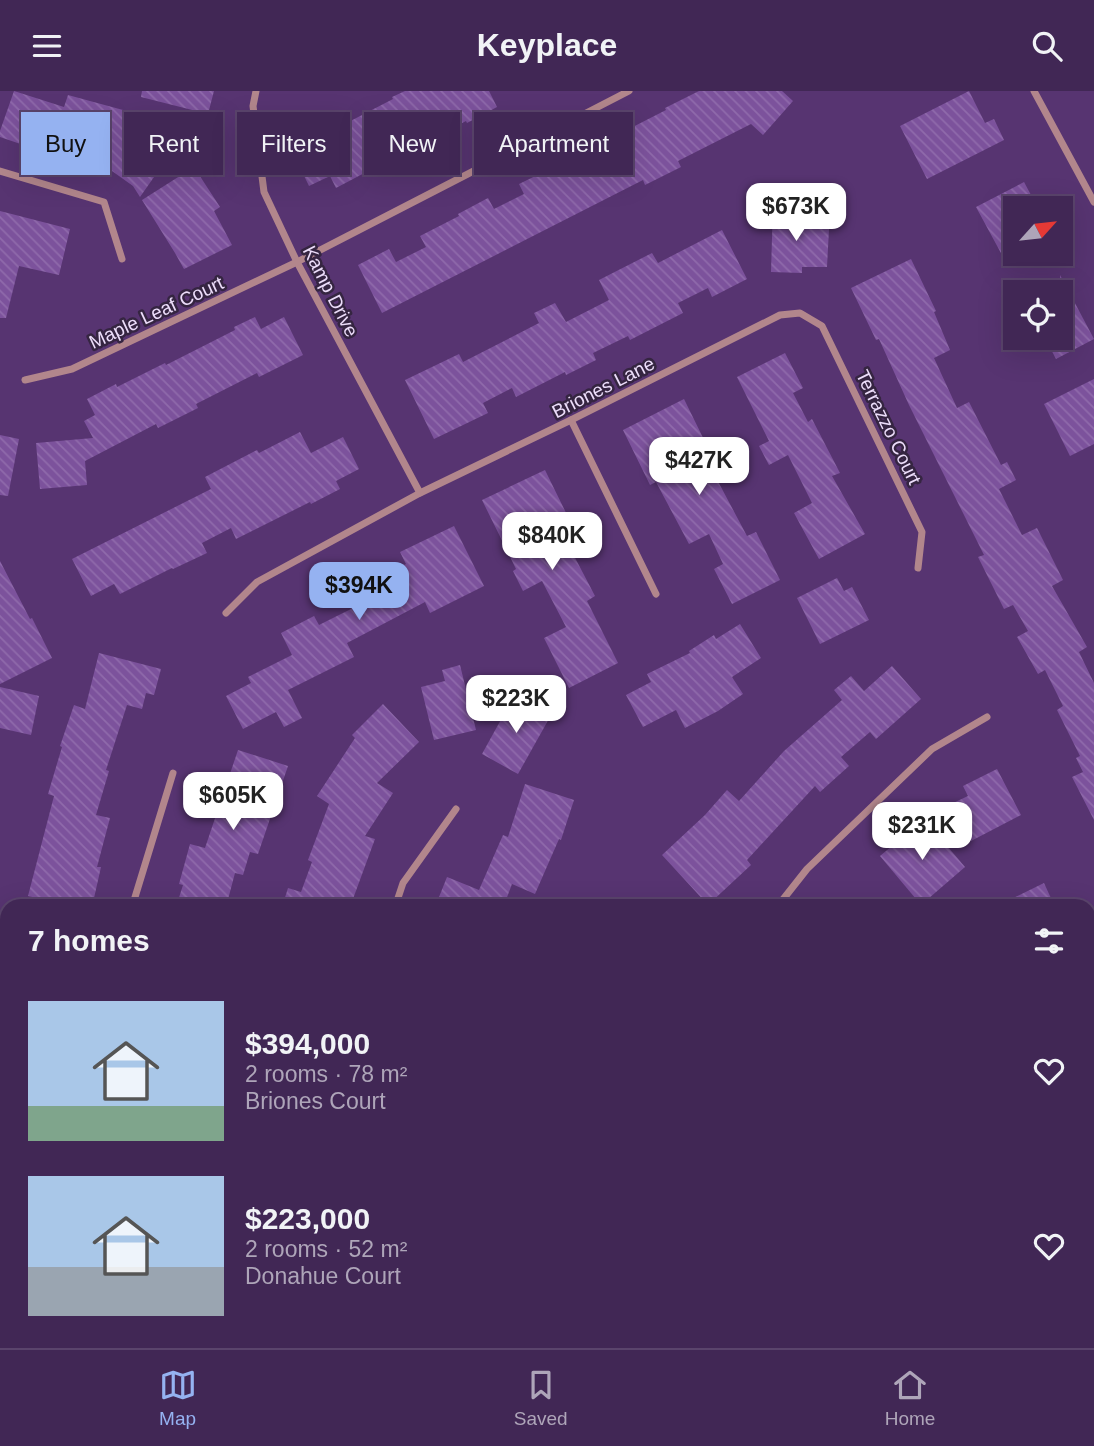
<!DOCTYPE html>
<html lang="en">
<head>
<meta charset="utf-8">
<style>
  :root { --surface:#412755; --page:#4c335f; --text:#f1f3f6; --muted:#aea5b9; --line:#5a446c; --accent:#95b2f1 }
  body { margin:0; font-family:Arial,sans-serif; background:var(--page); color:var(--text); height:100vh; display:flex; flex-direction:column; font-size:26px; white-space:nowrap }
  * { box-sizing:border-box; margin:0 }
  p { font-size:23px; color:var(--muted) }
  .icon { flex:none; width:38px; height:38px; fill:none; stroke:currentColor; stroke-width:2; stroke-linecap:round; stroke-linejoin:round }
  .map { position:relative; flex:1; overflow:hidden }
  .panel { position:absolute; left:0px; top:808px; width:1096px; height:450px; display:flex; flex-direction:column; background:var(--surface); border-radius:21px 21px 0 0; box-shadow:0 7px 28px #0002,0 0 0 2px var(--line) }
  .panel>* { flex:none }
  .hud { position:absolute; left:21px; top:21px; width:700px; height:63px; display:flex; gap:14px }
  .needle { width:46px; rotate:63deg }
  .tools { position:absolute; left:1003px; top:105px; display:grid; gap:14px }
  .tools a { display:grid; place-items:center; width:70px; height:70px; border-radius:0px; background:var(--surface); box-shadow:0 7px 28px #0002,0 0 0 2px var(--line); font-size:35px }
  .price { position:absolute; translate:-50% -60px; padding:0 16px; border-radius:14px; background:#fff; color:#222; font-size:23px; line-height:46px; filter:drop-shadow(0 2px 4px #0008) }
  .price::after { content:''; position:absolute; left:50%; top:42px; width:21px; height:16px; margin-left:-10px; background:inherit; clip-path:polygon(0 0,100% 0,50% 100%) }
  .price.current { background:var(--accent); color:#111 }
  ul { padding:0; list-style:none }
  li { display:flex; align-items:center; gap:21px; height:175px; padding:0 28px }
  li span { display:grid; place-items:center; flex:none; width:196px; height:140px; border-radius:0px; color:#555 }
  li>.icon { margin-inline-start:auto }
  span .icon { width:84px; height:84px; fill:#fffc; stroke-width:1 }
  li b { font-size:30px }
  h2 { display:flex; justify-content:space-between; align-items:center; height:84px; padding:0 28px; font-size:30px }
  .tag { padding:0 24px; border-radius:0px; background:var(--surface); box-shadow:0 7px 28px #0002,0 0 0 2px var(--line); font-size:24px; line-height:63px }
  .tag.current { background:var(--accent); color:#111 }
  header { display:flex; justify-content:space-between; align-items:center; height:91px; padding:0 28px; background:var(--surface); font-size:32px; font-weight:600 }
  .menu { display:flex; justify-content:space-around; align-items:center; height:98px; border-top:2px solid var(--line); background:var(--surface); font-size:19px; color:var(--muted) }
  .menu a { display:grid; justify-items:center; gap:4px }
  .menu .current { color:var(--accent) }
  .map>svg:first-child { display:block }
  .building { fill:url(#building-back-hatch) }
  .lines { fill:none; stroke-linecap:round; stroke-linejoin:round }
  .minor { stroke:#b2868c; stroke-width:7 }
  .labels { text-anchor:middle; stroke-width:5; stroke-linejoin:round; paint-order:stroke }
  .street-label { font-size:19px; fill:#ecddfa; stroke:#352541 }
</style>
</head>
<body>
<header><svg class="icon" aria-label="menu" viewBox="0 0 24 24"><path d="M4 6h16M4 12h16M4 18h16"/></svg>Keyplace<svg class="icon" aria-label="search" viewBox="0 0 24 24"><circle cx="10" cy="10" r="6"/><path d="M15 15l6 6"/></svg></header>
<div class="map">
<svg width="1094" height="1257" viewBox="0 0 1094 1257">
  <defs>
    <pattern id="building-back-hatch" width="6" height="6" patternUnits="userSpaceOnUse" patternTransform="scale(1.75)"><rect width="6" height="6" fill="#7c529c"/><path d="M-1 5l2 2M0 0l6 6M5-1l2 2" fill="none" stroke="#8f6aab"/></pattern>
  </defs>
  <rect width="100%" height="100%" fill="#573471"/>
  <g class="building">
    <polygon points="14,0 64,16 68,4 123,19 175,56 140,106 133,95 105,75 42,57 41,60 0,46 0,40"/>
    <polygon points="142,0 214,0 208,23 141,6"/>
    <polygon points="405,0 489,0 497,16 467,32 466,30 417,55 412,44 383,59 389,69 336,97 330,85 309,95 290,56 333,35 335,38 393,8 392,6"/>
    <polygon points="699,0 782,0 793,10 763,44 751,33 678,70 681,76 645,94 643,89 382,222 358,174 389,158 396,171 426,156 420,145 459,125 458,123 488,107 494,118 524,103 519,93 562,72 561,70 586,58 592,69 624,53 619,43 666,19 665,17"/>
    <polygon points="969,0 985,32 994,28 1004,49 927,88 900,35"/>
    <polygon points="194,76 220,116 214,120 232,154 184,178 175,162 142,109"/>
    <polygon points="1024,91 1038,117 1015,117 1015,157 1002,164 976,116"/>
    <polygon points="773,113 796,114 796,137 829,138 827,176 802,176 802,182 771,181"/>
    <polygon points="0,120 70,138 59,184 19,175 6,227 0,227"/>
    <polygon points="722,139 747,188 712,206 708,197 678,212 683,222 630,249 628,245 593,262 596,269 566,284 565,281 516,306 512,297 483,312 488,322 434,348 405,289 459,263 463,271 539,232 534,222 555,212 566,231 609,209 599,189 652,162 658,172"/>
    <polygon points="911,168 936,220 934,221 950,259 934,267 957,317 969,311 1001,374 1007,371 1016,389 999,398 1022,444 1037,437 1063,489 1052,495 1087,556 1079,561 1094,592 1094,729 1072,686 1083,681 1076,667 1080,665 1057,619 1063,615 1045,579 1038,583 1017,546 1028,540 1013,514 1004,518 978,466 984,464 909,314 879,248 876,249 851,197"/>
    <polygon points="1060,184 1094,248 1056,268 1045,247 1060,247"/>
    <polygon points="255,226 261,238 284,226 303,264 259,286 257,282 196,313 198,317 158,337 156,333 85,370 87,394 40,398 36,352 93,347 84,330 95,324 87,308 116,293 117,296 165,272 166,274 235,239 234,236"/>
    <polygon points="785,262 803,297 793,302 808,331 812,328 840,382 832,385 865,443 819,468 794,422 812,412 788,364 769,374 759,355 769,350 737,286"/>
    <polygon points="1094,288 1094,353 1070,365 1044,313"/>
    <polygon points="684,308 711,363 705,366 747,445 756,441 780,489 732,513 714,478 723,473 709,443 689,453 656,391 650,394 623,339"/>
    <polygon points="300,341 311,362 343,346 359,378 336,390 340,398 311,413 310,411 236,448 231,437 202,452 207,462 173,478 172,477 120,503 114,493 91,505 72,468 211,398 205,386 257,359 259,362"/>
    <polygon points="0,344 19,348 8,405 0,404"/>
    <polygon points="545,379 571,432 560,438 595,505 587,510 618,572 569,597 544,547 566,536 542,490 523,500 513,480 516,478 482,409"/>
    <polygon points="454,435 484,495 430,522 425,511 347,552 354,566 288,599 302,627 284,636 276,621 243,638 226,605 251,592 248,586 292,564 281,542 314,525 319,534 351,518 338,493 372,475 379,487 406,473 400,461"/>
    <polygon points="0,470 30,528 32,527 52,567 0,593"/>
    <polygon points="837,487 844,500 852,496 869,529 820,553 797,507"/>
    <polygon points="740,533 761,567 732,586 743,603 718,620 685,637 676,619 643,636 626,604 651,591 647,583 690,562 689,560 714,544 716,548"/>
    <polygon points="99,562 161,578 154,604 146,602 142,618 127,614 106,679 109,680 96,724 110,727 97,776 101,776 92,816 76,816 28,805 54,705 48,703 62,656 60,655 74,614 85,618"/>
    <polygon points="460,574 476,639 434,649 421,596 445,590 442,579"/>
    <polygon points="892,575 921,608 876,648 870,641 841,666 849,675 820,701 815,695 747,769 751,774 708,814 662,764 705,724 727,699 739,710 784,660 842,609 834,599 851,585 864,600"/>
    <polygon points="0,596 39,605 31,644 0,637"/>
    <polygon points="514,605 550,626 518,683 482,663"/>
    <polygon points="383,613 419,651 377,692 393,702 365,745 375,748 350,816 282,816 288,797 301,801 312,771 308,769 329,713 317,705 355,647 352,644"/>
    <polygon points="238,659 288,675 258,763 250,761 243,784 235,782 226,816 176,816 183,794 179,793 190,753 205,757"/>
    <polygon points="997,678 1021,724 971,750 951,713 968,705 963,695"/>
    <polygon points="525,693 574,709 561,749 559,748 535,803 512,793 506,809 519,816 435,816 447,786 479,799 503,744 508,746"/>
    <polygon points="924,728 965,776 921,814 880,765"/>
    <polygon points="1044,792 1055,816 995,816"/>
  </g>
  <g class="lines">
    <g class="minor">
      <polyline points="256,0 253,15 264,101 297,171 420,402"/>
      <polyline points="1034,0 1094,111"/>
      <polyline points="0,80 104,111 122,168"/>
      <polyline points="25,289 72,278 297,171 629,0"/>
      <polyline points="571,329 656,503"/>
      <polyline points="226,522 257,491 420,402 571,329 780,224 800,222 822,235 922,441 918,477"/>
      <polyline points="132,816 173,682"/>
      <polyline points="395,816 403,792 456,718"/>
      <polyline points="777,816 807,778 932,658 987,626"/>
      <polyline points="0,830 7,832"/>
      <polyline points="1088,1140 1094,1144"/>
      <polyline points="270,1257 272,1251"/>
      <polyline points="508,1257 510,1251"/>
      <polyline points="918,1257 918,1251"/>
    </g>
  </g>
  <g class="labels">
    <g class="street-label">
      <text transform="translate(331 200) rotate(63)" y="7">Kamp Drive</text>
      <text transform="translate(156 221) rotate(-25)" y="7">Maple Leaf Court</text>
      <text transform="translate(603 296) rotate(-27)" y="7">Briones Lane</text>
      <text transform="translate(889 336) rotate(64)" y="7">Terrazzo Court</text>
    </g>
  </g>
</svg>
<div class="tools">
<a><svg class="needle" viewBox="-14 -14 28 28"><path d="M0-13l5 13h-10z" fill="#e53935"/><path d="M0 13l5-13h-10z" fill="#aea5b9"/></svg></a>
<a><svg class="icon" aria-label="locate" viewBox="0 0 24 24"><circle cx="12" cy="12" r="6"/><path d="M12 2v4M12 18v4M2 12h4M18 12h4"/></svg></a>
</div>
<b class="price" style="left:796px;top:152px">$673K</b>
<b class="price" style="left:699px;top:406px">$427K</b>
<b class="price" style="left:552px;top:481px">$840K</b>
<b class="price current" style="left:359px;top:531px">$394K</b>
<b class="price" style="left:516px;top:644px">$223K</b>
<b class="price" style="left:233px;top:741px">$605K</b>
<b class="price" style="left:922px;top:771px">$231K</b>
<div class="hud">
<a class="tag current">Buy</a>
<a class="tag">Rent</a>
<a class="tag">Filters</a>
<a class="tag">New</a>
<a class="tag">Apartment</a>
</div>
<section class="panel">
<h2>7 homes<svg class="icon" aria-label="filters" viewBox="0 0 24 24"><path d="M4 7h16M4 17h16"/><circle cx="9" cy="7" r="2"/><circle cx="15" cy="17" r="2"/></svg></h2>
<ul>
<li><span style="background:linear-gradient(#a9c7e8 75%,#7fa58c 0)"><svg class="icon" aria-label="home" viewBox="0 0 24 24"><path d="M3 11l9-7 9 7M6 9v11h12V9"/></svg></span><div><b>$394,000</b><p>2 rooms · 78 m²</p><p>Briones Court</p></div><svg class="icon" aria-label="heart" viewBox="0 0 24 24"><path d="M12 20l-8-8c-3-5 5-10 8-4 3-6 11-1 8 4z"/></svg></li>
<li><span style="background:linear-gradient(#a9c7e8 65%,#9aa5b1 0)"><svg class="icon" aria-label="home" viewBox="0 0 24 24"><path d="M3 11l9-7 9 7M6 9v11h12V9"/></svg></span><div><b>$223,000</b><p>2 rooms · 52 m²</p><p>Donahue Court</p></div><svg class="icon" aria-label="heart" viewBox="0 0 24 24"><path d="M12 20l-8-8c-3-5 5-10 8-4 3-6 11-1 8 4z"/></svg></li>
</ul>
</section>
</div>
<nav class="menu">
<a class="current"><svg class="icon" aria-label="map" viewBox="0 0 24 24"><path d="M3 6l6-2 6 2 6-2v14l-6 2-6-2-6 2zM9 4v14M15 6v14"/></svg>Map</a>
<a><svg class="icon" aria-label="saved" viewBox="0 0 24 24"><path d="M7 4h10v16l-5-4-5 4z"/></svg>Saved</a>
<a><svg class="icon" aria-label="home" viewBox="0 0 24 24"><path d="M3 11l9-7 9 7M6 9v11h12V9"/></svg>Home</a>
</nav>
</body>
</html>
